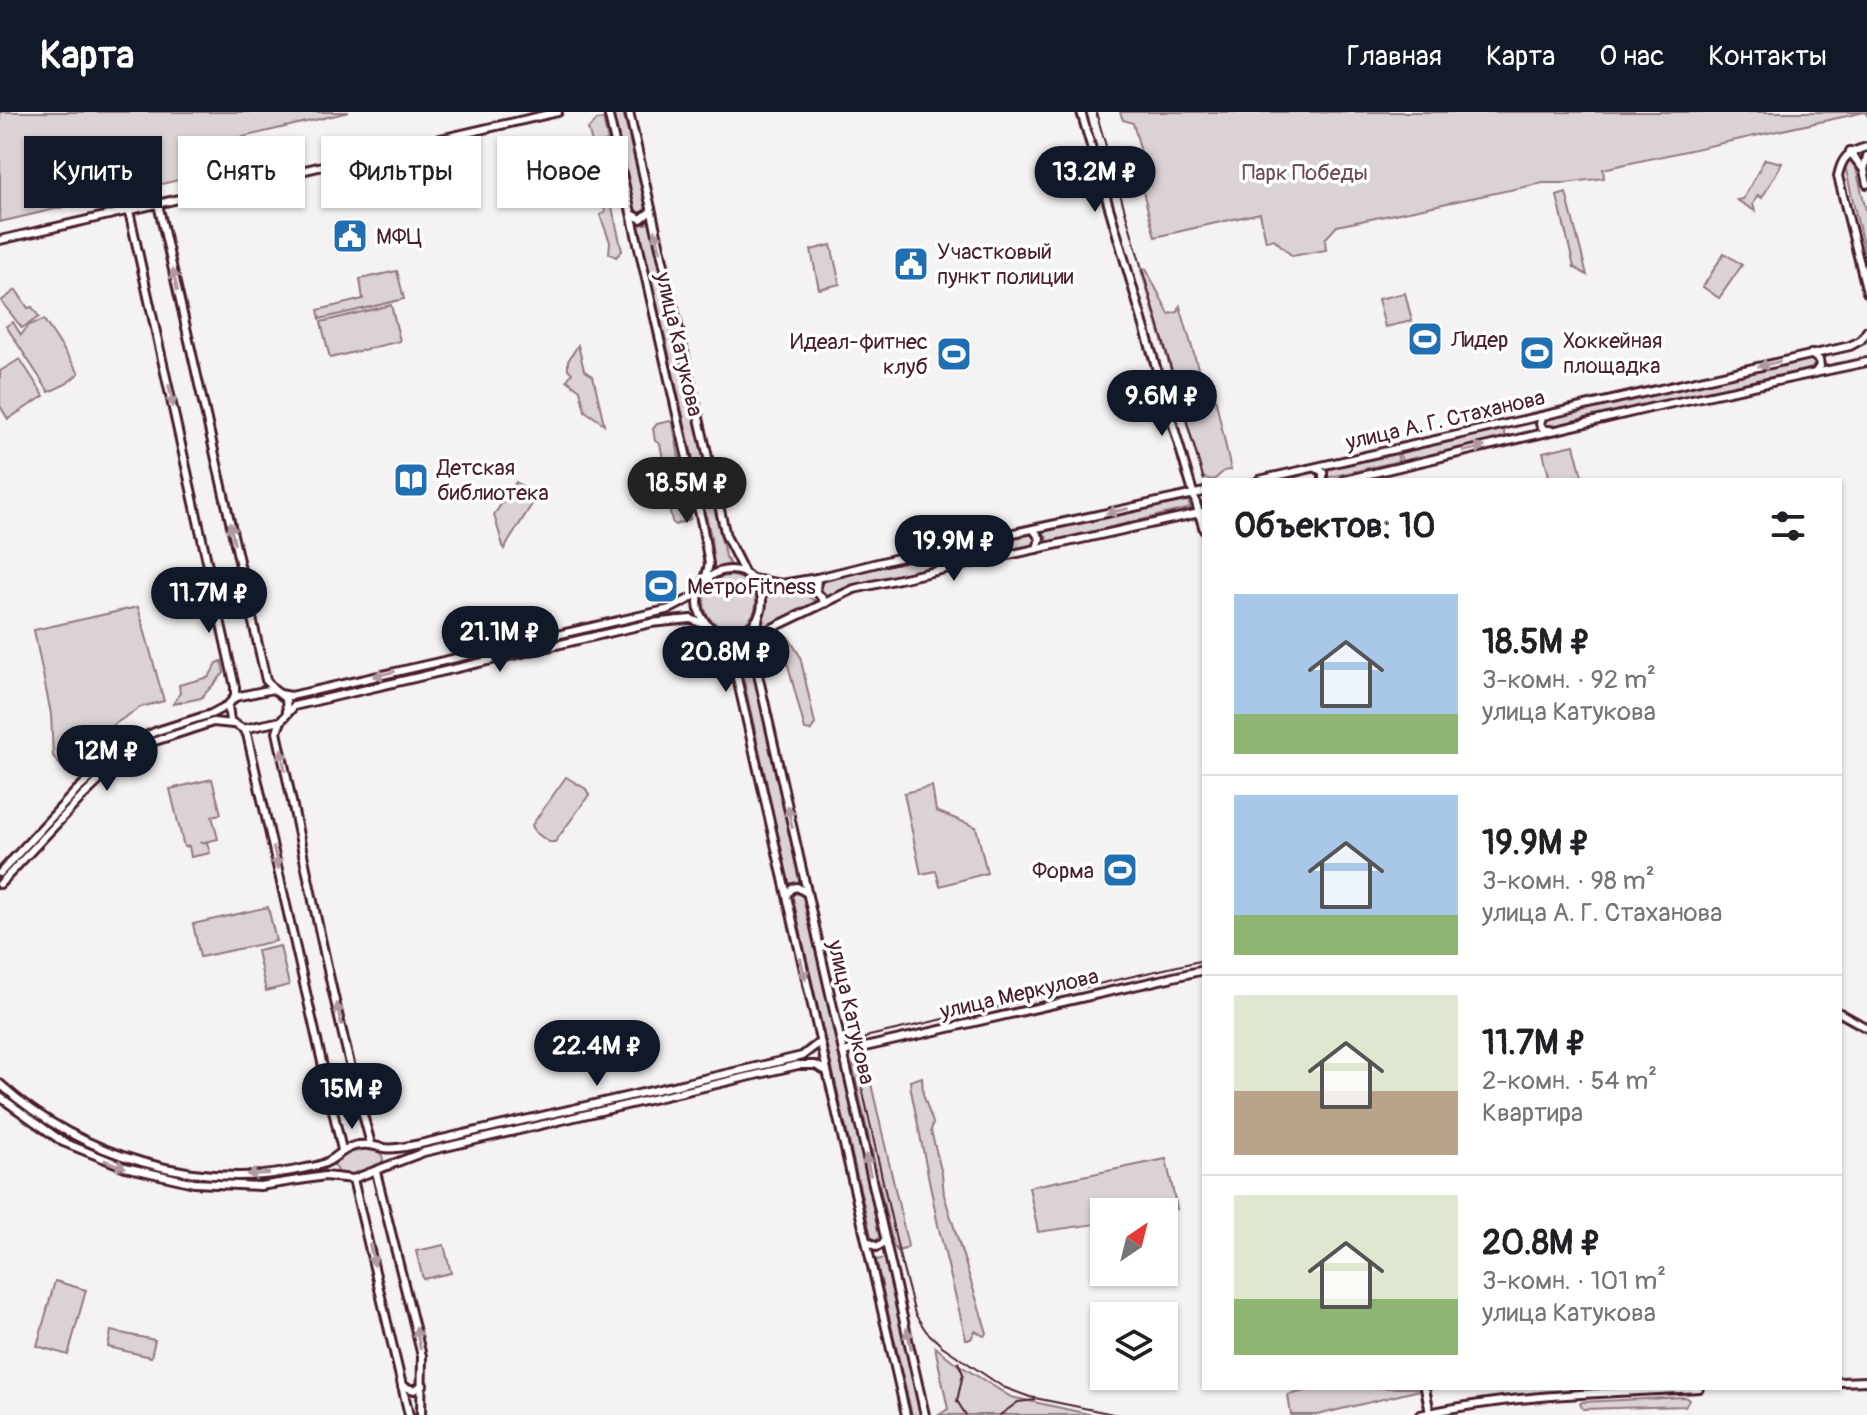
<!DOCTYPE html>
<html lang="ru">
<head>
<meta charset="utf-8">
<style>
  :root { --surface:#fff; --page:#f6f6f6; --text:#202124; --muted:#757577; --line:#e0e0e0; --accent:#111827 }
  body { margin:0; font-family:Pangolin,sans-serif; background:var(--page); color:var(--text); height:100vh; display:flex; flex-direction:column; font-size:30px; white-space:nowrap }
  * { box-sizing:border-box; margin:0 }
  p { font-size:26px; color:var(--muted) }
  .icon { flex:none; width:44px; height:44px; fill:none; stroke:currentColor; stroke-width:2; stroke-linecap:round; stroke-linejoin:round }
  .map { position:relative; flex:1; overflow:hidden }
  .sheet { position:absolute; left:1202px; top:366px; width:640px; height:912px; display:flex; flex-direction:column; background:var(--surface); border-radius:0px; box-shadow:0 2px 6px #0004 }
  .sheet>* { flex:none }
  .hud { position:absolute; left:24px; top:24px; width:760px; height:72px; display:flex; gap:16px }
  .needle { width:52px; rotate:35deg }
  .controls { position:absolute; left:1090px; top:1086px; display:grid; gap:16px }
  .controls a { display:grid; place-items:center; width:88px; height:88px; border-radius:0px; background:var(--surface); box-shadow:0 2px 6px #0004; font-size:40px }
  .price { position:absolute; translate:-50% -68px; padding:0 18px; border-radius:28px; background:var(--accent); color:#fff; font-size:26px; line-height:52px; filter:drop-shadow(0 2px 4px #0008) }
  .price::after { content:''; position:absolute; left:50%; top:48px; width:24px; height:18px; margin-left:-12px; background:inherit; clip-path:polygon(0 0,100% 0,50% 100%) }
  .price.on { background:#222; color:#fff }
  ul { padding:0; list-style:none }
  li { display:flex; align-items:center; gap:24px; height:200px; padding:0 32px }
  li+li { border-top:2px solid var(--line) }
  li span { display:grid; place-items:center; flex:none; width:224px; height:160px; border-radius:0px; color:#555 }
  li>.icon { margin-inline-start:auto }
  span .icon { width:96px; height:96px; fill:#fffc; stroke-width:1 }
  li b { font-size:34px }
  h2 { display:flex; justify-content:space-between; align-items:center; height:96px; padding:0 32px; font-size:34px }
  .tag { padding:0 28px; border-radius:0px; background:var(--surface); box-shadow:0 2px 6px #0004; font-size:28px; line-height:72px }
  .tag.on { background:var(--accent); color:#fff }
  header { display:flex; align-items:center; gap:48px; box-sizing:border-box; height:112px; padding:0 40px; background:var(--accent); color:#fff }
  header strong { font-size:38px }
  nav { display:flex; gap:44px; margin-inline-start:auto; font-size:28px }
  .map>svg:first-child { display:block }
  .green { fill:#dbd2d5; stroke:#927880; stroke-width:2 }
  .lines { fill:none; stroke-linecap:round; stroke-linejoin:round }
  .secondary-casing { stroke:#4a1f2b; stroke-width:12 }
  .secondary { stroke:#fff; stroke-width:6 }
  .tram { stroke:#4a1f2b; stroke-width:2 }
  .oneway { fill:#ae9aa0 }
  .labels { text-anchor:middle; stroke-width:7; stroke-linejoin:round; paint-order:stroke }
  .park-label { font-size:22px; fill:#6e4c56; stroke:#fff }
  .poi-label { font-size:22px; fill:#4a1f2b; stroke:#fff; text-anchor:start }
  .street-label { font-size:22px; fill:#4a1f2b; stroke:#fff }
</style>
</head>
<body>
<header>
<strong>Карта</strong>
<nav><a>Главная</a><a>Карта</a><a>О нас</a><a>Контакты</a></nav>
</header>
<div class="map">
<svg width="1867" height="1303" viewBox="0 0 1867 1303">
  <rect width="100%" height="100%" fill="#f4f2f2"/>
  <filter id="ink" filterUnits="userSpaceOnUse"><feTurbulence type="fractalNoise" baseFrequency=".0125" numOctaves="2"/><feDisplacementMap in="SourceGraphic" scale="16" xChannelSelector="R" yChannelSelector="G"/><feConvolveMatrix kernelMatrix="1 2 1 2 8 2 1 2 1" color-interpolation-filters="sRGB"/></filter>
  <g filter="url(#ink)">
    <g class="green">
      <polygon points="0,0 349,0 196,36 204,62 0,110"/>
      <polygon points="613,0 623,0 647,100 636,102"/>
      <polygon points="1120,0 1867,0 1867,3 1865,0 1603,57 1604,66 1566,71 1543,71 1337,114 1325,127 1326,138 1292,144 1274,127 1266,129 1260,101 1155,125 1136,53 1143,47 1133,11 1123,8"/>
      <polygon points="603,7 608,29 604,30 613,69 604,72 588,17 597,8"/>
      <polygon points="1848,46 1854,48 1867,102 1867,151 1845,54"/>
      <polygon points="1765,47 1782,51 1762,86 1758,83 1753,92 1755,99 1737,88 1743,87"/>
      <polygon points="604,78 609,82 622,139 616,145 609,141 610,130 600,103 605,100 603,89 596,90 593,80"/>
      <polygon points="1566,81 1587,163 1574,155 1557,84"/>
      <polygon points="650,111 725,443 730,453 714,456 711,425 639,113"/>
      <polygon points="831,133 840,172 819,177 811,138"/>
      <polygon points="1724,141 1742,153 1719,186 1703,175"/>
      <polygon points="1146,157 1169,202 1178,200 1180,194 1202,270 1215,285 1231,358 1224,359 1214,368 1203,366 1141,158"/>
      <polygon points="397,159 404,187 320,207 318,198 363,187 360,167"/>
      <polygon points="16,178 28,196 32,195 39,205 22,216 1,189"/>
      <polygon points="1405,181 1412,209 1385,215 1378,187"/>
      <polygon points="391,193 400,229 330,246 321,210"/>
      <polygon points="44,208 79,261 66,272 49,280 6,214 13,210 21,223 29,213"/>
      <polygon points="578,233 584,258 593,264 604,312 585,299 580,278 567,268 572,261 568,257 568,249"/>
      <polygon points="1810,245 1815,251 1811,257 1551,316 1543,311 1547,305"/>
      <polygon points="20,247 44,284 8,307 0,294 0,259"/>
      <polygon points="670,309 673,312 690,407 675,413 672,409 663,366 666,361 660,332 655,329 653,317 657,312"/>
      <polygon points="1503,314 1506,327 1402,349 1398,338"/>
      <polygon points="1574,333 1583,368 1550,368 1543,340"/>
      <polygon points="1396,339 1399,349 1326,366 1323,355"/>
      <polygon points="516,370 537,384 504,437 494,403"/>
      <polygon points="1188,388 1190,396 1045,431 1047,425 1042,419"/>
      <polygon points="1031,421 1037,427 1034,432 859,473 825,485 819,477 824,468"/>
      <circle cx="730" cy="490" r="26"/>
      <polygon points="811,471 807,477 809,485 819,491 768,516 758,518 766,487 763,476 777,478"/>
      <polygon points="138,495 164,589 141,595 107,617 66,660 53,644 51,602 34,518"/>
      <polygon points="787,523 800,544 815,612 810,619 805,618 782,530 783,525"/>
      <polygon points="731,525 751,526 749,539 800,771 789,772 738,542"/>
      <polygon points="222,549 224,561 201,586 173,592 180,581 179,573 209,565 217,551"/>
      <polygon points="566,665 586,677 589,683 555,730 549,730 535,720 532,713"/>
      <polygon points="212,667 221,702 212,704 218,727 200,731 207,730 210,741 191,745 189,734 184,735 170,677"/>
      <polygon points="932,674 936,699 976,715 987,761 940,774 936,759 921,762 904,681"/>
      <polygon points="795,781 803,783 881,1127 872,1128 792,784"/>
      <polygon points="268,795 276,829 200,845 193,812"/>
      <polygon points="280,834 289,873 266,879 257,839"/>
      <polygon points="855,949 860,949 870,967 908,1134 905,1137 897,1139 893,1133 853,956"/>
      <polygon points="922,965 923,982 933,1011 931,1019 942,1062 944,1083 987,1221 984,1224 975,1219 971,1227 966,1227 938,1113 911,978 910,969"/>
      <polygon points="372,1036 382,1043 383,1048 378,1056 347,1064 341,1063 334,1053 340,1043"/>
      <polygon points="1166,1047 1177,1097 1160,1100 1104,1100 1104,1111 1038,1120 1029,1075"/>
      <polygon points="444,1133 451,1161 423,1167 416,1139"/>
      <polygon points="886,1146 921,1303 912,1303 876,1148"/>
      <polygon points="55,1169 86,1178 68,1243 37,1234"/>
      <polygon points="111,1219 155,1228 151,1245 108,1235"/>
      <polygon points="935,1235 953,1249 1011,1285 1093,1303 939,1303 948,1297"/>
      <polygon points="1317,1276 1420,1276 1420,1278 1317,1303 1291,1303 1288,1283"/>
      <polygon points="1685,1285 1689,1288 1685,1294 1583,1297 1580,1292 1582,1290"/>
    </g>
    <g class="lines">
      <defs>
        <g id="secondary">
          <polyline points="608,0 702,412 709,452 704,472"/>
          <polyline points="629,0 726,424 745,462"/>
          <polyline points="1081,0 1204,418"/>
          <path d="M1867 35C1848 40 1842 45 1838 64L1867 180"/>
          <polyline points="1850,40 1864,58"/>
          <polyline points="1867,44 1864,58 1867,72"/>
          <polyline points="158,92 266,568 273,577"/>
          <polyline points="129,99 235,575 235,585"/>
          <polyline points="632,102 641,107 651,99"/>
          <polyline points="0,128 558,0"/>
          <polyline points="1811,242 1819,248 1820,254 1815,261"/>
          <polyline points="1547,303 1542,305 1540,312 1544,318 1550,318"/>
          <polyline points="1316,356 1323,360 1323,368"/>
          <polyline points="1259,368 1850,234 1861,228 1867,219"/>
          <polyline points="1344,368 1654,295 1867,250"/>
          <polyline points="1033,417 1040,426 1037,437"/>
          <circle cx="730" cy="490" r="32"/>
          <polyline points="817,466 816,479 826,491"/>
          <polyline points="752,467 782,472 817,466 898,446 1204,380"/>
          <polyline points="759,504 753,539 755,549 925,1303"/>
          <polyline points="715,518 727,536 734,553 906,1303"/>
          <polyline points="742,520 764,520 854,477 1204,400"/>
          <polyline points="280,582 291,584 670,497 691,486 701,478"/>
          <polyline points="228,593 230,609 243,617 281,609 294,594 651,511 691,507 708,514"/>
          <path d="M281 609 277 620C307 757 333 896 371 1032"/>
          <polyline points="243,617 247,622 342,1038"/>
          <polyline points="0,761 76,679 128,632 157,619 211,602 228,593 235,585 273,577 286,587 287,601"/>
          <polyline points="0,772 82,685 127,642 149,631 213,610 233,612"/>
          <polyline points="787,782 793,776 797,775 807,781"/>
          <polyline points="1840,901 1867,916"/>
          <polyline points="843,940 1204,858"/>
          <path d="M0 972C80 1044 199 1081 306 1056 313 1055 322 1053 329 1049 338 1044 343 1037 354 1034 366 1031 373 1034 384 1036 395 1038 408 1034 420 1032L760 954 802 944 820 930"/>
          <polyline points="0,985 63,1030 125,1055 194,1071 260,1074 325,1064 353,1067 424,1040 798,953 815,953 827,959"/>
          <polyline points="376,1060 422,1244 421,1303"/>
          <polyline points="353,1067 409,1303"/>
          <polyline points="867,1129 877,1135 886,1129"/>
          <polyline points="1840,1270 1867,1269"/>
          <polyline points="402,1274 414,1278 423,1273"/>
          <polyline points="1425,1276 1430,1301"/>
          <path d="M1420 1303C1512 1282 1606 1281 1699 1276"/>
        </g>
      </defs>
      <use href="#secondary" class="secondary-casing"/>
      <use href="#secondary" class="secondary"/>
      <g class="tram">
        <polyline points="1096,0 1204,368"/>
        <polyline points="958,1250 963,1262 957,1289 966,1303"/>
        <polyline points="1000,1303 1018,1290 1035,1288"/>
        <path d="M1118 1303 1030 1285 1003 1275 942 1234 926 1219 915 1202 900 1146 859 962C856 947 853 931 869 924L1204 848"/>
      </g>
    </g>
    <defs><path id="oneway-solid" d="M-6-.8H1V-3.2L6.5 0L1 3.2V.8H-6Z" transform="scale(2)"/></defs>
    <g class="oneway">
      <use href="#oneway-solid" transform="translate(658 129) rotate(-103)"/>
      <use href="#oneway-solid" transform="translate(175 168) rotate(-103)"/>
      <use href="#oneway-solid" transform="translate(1769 252) rotate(167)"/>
      <use href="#oneway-solid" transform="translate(171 284) rotate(78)"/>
      <use href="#oneway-solid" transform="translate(1474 337) rotate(-13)"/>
      <use href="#oneway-solid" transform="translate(1117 399) rotate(168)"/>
      <use href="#oneway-solid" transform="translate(232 421) rotate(-102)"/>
      <use href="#oneway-solid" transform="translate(384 562) rotate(167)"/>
      <use href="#oneway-solid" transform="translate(283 648) rotate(-101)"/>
      <use href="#oneway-solid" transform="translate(790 705) rotate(-102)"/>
      <use href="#oneway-solid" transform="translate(276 746) rotate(77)"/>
      <use href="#oneway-solid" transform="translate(803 857) rotate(77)"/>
      <use href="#oneway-solid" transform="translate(339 902) rotate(-102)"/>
      <use href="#oneway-solid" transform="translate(115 1052) rotate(19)"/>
      <use href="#oneway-solid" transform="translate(868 1053) rotate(-103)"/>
      <use href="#oneway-solid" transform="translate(258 1062) rotate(177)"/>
      <use href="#oneway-solid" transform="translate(372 1143) rotate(77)"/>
      <use href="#oneway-solid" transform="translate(418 1226) rotate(-102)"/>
      <use href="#oneway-solid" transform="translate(909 1227) rotate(-103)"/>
    </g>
  </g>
  <defs>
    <symbol id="civic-square" viewBox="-11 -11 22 22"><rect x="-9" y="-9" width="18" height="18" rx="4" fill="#1f6fb2" stroke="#fff"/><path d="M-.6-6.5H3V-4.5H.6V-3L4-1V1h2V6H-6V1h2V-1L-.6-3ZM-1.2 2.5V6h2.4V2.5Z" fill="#fff"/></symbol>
    <symbol id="stadium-square" viewBox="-11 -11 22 22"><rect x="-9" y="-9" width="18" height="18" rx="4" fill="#1f6fb2" stroke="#fff"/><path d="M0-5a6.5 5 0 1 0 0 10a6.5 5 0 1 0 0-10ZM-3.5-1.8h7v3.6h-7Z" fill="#fff"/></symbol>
    <symbol id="library-square" viewBox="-11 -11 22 22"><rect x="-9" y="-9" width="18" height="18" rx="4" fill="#1f6fb2" stroke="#fff"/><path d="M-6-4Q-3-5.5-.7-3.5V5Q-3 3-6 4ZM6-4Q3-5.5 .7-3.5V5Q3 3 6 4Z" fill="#fff"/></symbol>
  </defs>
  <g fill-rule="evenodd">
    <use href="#civic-square" x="330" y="104" width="40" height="40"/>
    <use href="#civic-square" x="891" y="132" width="40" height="40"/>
    <use href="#stadium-square" x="1405" y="207" width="40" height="40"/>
    <use href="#stadium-square" x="1517" y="221" width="40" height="40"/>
    <use href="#stadium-square" x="934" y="222" width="40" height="40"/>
    <use href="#library-square" x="391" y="348" width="40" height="40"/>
    <use href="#stadium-square" x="641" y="454" width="40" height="40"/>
    <use href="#stadium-square" x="1100" y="738" width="40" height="40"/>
  </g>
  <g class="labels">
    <g class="park-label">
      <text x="1305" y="68">Парк Победы</text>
    </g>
    <g class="poi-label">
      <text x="376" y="132">МФЦ</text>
      <text x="937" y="147">Участковый<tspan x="937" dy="25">пункт полиции</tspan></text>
      <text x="1451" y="235">Лидер</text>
      <text x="1563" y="236">Хоккейная<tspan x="1563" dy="25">площадка</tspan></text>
      <text x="928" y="237" text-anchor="end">Идеал-фитнес<tspan x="928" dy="25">клуб</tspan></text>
      <text x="437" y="363">Детская<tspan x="437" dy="25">библиотека</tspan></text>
      <text x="687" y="482">МетроFitness</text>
      <text x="1094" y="766" text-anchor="end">Форма</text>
    </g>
    <g class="street-label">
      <text transform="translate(680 232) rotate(77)" y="8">улица Катукова</text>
      <text transform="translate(1445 307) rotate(-13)" y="8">улица А. Г. Стаханова</text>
      <text transform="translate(1019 881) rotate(-13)" y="8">улица Меркулова</text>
      <text transform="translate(852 900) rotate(77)" y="8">улица Катукова</text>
    </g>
  </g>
</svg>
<div class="controls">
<a><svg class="needle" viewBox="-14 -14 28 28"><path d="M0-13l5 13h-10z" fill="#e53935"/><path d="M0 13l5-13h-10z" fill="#757577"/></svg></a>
<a><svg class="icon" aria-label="layers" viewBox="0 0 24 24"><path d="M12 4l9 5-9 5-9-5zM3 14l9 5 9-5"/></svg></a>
</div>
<b class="price" style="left:1095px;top:102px">13.2M ₽</b>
<b class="price" style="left:1162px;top:326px">9.6M ₽</b>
<b class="price on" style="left:687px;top:413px">18.5M ₽</b>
<b class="price" style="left:954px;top:471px">19.9M ₽</b>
<b class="price" style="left:209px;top:523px">11.7M ₽</b>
<b class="price" style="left:500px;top:562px">21.1M ₽</b>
<b class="price" style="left:726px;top:582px">20.8M ₽</b>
<b class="price" style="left:107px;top:681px">12M ₽</b>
<b class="price" style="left:597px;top:976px">22.4M ₽</b>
<b class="price" style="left:352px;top:1019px">15M ₽</b>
<div class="hud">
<a class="tag on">Купить</a>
<a class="tag">Снять</a>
<a class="tag">Фильтры</a>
<a class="tag">Новое</a>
</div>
<section class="sheet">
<h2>Объектов: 10<svg class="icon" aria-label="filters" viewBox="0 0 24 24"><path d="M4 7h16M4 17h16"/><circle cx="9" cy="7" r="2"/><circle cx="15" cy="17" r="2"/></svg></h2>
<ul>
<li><span style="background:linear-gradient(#a9c7e8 75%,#8fb573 0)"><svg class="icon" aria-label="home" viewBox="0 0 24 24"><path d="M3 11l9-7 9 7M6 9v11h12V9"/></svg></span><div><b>18.5M ₽</b><p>3-комн. · 92 m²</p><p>улица Катукова</p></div></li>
<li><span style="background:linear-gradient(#a9c7e8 75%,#8fb573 0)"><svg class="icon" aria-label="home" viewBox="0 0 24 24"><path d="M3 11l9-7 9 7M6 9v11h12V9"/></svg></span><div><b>19.9M ₽</b><p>3-комн. · 98 m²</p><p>улица А. Г. Стаханова</p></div></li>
<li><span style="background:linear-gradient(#dfe7d0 60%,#b9a48a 0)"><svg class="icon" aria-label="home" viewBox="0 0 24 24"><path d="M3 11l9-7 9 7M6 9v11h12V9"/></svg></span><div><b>11.7M ₽</b><p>2-комн. · 54 m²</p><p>Квартира</p></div></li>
<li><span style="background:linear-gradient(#dfe7d0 65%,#8fb573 0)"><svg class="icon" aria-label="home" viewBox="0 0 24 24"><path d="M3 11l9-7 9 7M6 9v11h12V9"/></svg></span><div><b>20.8M ₽</b><p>3-комн. · 101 m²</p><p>улица Катукова</p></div></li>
</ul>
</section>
</div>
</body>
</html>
